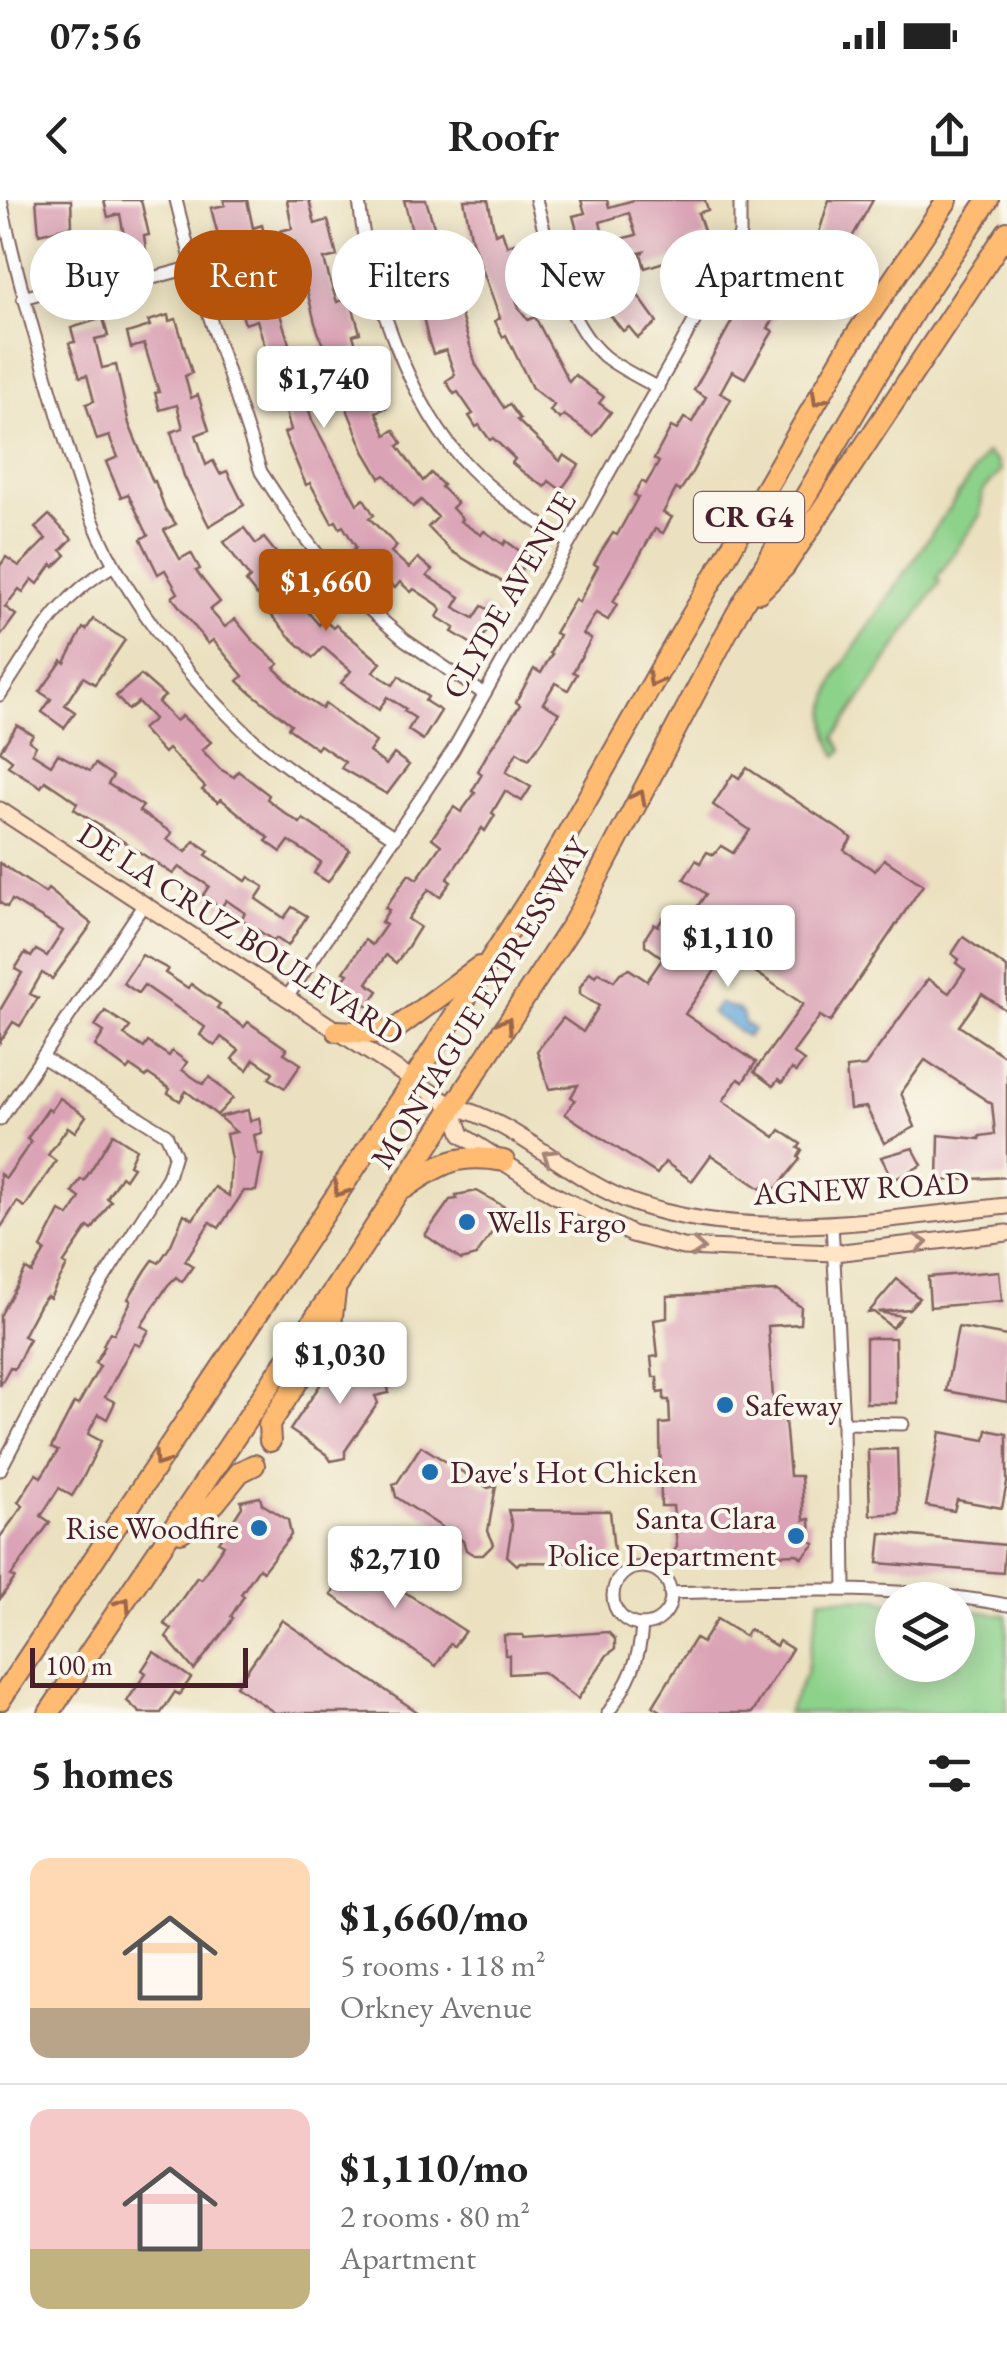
<!DOCTYPE html>
<html lang="en">
<head>
<meta charset="utf-8">
<style>
  :root { --surface:#fff; --page:#f2f2f2; --text:#222; --muted:#767676; --line:#e0e0e0; --accent:#b45309 }
  body { margin:0; font-family:"EB Garamond",serif; background:var(--page); color:var(--text); height:100vh; display:flex; flex-direction:column; font-size:38px; white-space:nowrap }
  * { box-sizing:border-box; margin:0 }
  p { font-size:32px; color:var(--muted) }
  .icon { flex:none; width:55px; height:55px; fill:none; stroke:currentColor; stroke-width:2; stroke-linecap:round; stroke-linejoin:round }
  .map { position:relative; height:1513px; overflow:hidden }
  .side { display:flex; flex-direction:column; background:var(--surface); flex:1 }
  .side>* { flex:none }
  .hud { position:absolute; left:30px; top:30px; width:948px; height:90px; display:flex; gap:20px }
  .fabs { position:absolute; left:875px; top:1382px; display:grid; gap:20px }
  .fabs a { display:grid; place-items:center; width:100px; height:100px; border-radius:50%; background:var(--surface); box-shadow:0 5px 25px #0003; font-size:50px }
  .scale { position:absolute; left:30px; bottom:25px; width:218px; box-sizing:border-box; padding-left:10px; border:5px solid #4a1f2b; border-top:0; font-size:28px; line-height:35px; white-space:nowrap; color:#4a1f2b; -webkit-text-stroke:8px #fbf7ec; paint-order:stroke }
  .price { position:absolute; translate:-50% -85px; padding:0 22px; border-radius:10px; background:#fff; color:#222; font-size:32px; line-height:65px; filter:drop-shadow(0 2px 5px #0008) }
  .price::after { content:''; position:absolute; left:50%; top:60px; width:30px; height:22px; margin-left:-15px; background:inherit; clip-path:polygon(0 0,100% 0,50% 100%) }
  .price.current { background:var(--accent); color:#fff }
  ul { padding:0; list-style:none }
  li { display:flex; align-items:center; gap:30px; height:250px; padding:0 30px }
  li+li { border-top:2px solid var(--line) }
  li span { display:grid; place-items:center; flex:none; width:280px; height:200px; border-radius:20px; color:#555 }
  li>.icon { margin-inline-start:auto }
  span .icon { width:120px; height:120px; fill:#fffc; stroke-width:1 }
  li b { font-size:42px }
  h2 { display:flex; justify-content:space-between; align-items:center; height:120px; padding:0 30px; font-size:42px }
  .pill { padding:0 35px; border-radius:45px; background:var(--surface); box-shadow:0 5px 25px #0003; font-size:35px; line-height:90px }
  .pill.current { background:var(--accent); color:#fff }
  .status { display:flex; justify-content:space-between; align-items:center; height:70px; padding:0 50px; background:var(--surface); direction:ltr }
  .status svg { height:28px; fill:currentColor }
  header { display:flex; justify-content:space-between; align-items:center; height:130px; padding:0 30px; background:var(--surface); font-size:45px; font-weight:600 }
  .map>svg:first-child { display:block }
  .green { fill:#8dd28b; stroke:#6c785b; stroke-width:2.5 }
  .water { fill:#64a9da; stroke:#576482; stroke-width:2.5 }
  .building { fill:#daa3b6; fill-rule:evenodd }
  .lines { fill:none; stroke-linecap:round; stroke-linejoin:round }
  .minor-casing { stroke:#82635f; stroke-width:15 }
  .secondary-casing { stroke:#82635f; stroke-width:19 }
  .trunk-casing { stroke:#82635f; stroke-width:24 }
  .minor { stroke:#fff; stroke-width:11 }
  .secondary { stroke:#ffe4c6; stroke-width:15 }
  .trunk { stroke:#febb71; stroke-width:20 }
  .oneway { stroke:#9b654a }
  .oneway2 { stroke:#a48278 }
  .poi-dot { fill:#1f6fb2; stroke:#fbf7ec; stroke-width:4 }
  .labels { text-anchor:middle; stroke-width:8; stroke-linejoin:round; paint-order:stroke }
  .shield { fill:#fbf7ec; stroke:#7f6065; stroke-width:2.5 }
  .shield-label { font-size:30px; font-weight:bold; fill:#4a1f2b }
  .street-label { font-size:32px; fill:#4a1f2b; stroke:#fbf7ec }
  .poi-label { font-size:32px; fill:#4a1f2b; stroke:#fbf7ec; text-anchor:start }
</style>
</head>
<body>
<div class="status"><b>07:56</b><svg viewBox="0 0 49 12"><path d="M0 12V9h3v3zM5 12V6h3v6zM10 12V3h3v9zM15 12V0h3v12zM26 1h20v11H26zM47 4h2v5h-2z"/></svg></div>
<header><svg class="icon" aria-label="back" viewBox="0 0 24 24"><path d="M15 5l-7 7 7 7"/></svg>Roofr<svg class="icon" aria-label="share" viewBox="0 0 24 24"><path d="M12 15V3M7 8l5-5 5 5M5 13v7h14v-7"/></svg></header>
<div class="map">
<svg width="1007" height="1513" viewBox="0 0 1007 1513">
  <rect width="100%" height="100%" fill="#fbf7ec"/>
  <filter id="ink" filterUnits="userSpaceOnUse"><feTurbulence type="fractalNoise" baseFrequency=".01" numOctaves="2"/><feDisplacementMap in="SourceGraphic" scale="20" xChannelSelector="R" yChannelSelector="G"/><feConvolveMatrix kernelMatrix="1 2 1 2 8 2 1 2 1" color-interpolation-filters="sRGB"/></filter>
  <filter id="wash" filterUnits="userSpaceOnUse"><feTurbulence type="fractalNoise" baseFrequency=".0048" numOctaves="4" result="noise"/><feDisplacementMap in="SourceGraphic" scale="40" xChannelSelector="R" yChannelSelector="G"/><feGaussianBlur stdDeviation="2.25" result="paint"/><feColorMatrix in="noise" values="0 0 0 0 0 0 0 0 0 0 0 0 0 0 0 0 0 1.4 0 .05"/><feComposite in="paint" operator="in"/></filter>
  <g filter="url(#wash)">
    <rect width="100%" height="100%" fill="#ebe1c0"/>
    <g class="green">
      <polygon points="821,59 838,69 823,97 805,87"/>
      <path d="M986 253 996 261 1001 271 983 291 980 315 937 378 940 382 835 537 842 550 837 556C820 528 825 501 838 472Z"/>
      <polygon points="820,1398 878,1399 892,1404 892,1465 958,1465 958,1409 1007,1415 1007,1513 787,1513 806,1473"/>
    </g>
    <path class="water" d="M719 803C730 810 743 804 744 823L753 829 747 837 712 813Z"/>
    <g id="blocks">
      <g class="building">
        <polygon points="36,0 71,0 72,26 39,34"/>
        <polygon points="104,0 141,0 149,35 144,36 146,50 113,56 110,39 124,36 120,14 108,17"/>
        <polygon points="224,0 247,0 253,28 262,25 266,42 259,43 271,82 258,86 264,108 277,104 312,220 357,304 364,299 374,315 369,318 397,346 391,352 409,368 418,358 432,370 427,376 460,397 454,407 474,418 482,406 496,414 477,447 452,432 455,428 437,417 441,410 438,405 414,389 411,392 400,382 395,388 376,372 354,349 356,347 343,326 340,328 336,321 332,323 310,283 306,285 284,233 291,230 283,201 268,205 256,168 270,164 257,120 245,124 234,90 241,88 237,73 242,72 234,42 221,45 215,24 211,8 225,5"/>
        <polygon points="287,0 309,0 315,24 328,20 337,56 324,59 331,84 337,102 350,98 360,133 353,135 357,149 346,152 359,179 373,173 387,207 376,212 386,235 394,230 402,243 398,246 423,281 431,273 443,285 441,287 457,303 452,308 462,319 460,321 481,335 484,331 504,345 506,341 528,357 511,387 451,351 428,327 438,317 421,300 413,307 385,275 380,278 364,251 335,179 315,123 295,42 284,45 280,31 292,28"/>
        <polygon points="404,0 426,0 476,165 504,208 509,204 520,219 517,220 560,261 564,255 579,265 561,290 549,281 545,287 524,273 512,263 515,259 493,238 490,240 479,225 476,227 469,216 473,214 458,192 454,194 446,181 455,175 446,150 433,154 428,139 423,117 430,114 426,100 431,99 424,72 410,76 399,39 413,35"/>
        <polygon points="464,0 488,0 495,34 502,31 507,46 514,43 524,79 511,83 519,108 528,120 535,117 569,182 575,175 604,197 599,203 611,212 593,236 564,215 560,219 550,211 554,205 532,188 506,135 503,137 495,121 500,118 472,41"/>
        <path d="M581 0H607L609 7 634 0H705L708 10 698 13 706 37 690 42 693 53 645 68 641 54 643 52 594 64 590 50 583 52 573 16 585 13ZM629 13 636 35 605 43 600 22Z"/>
        <polygon points="829,0 873,0 846,48 817,39"/>
        <polygon points="619,69 657,122 638,138 629,127 623,131 599,101 610,93 602,81"/>
        <polygon points="770,83 789,95 768,128 773,131 745,178 732,171 720,193 731,199 690,276 680,291 676,289 663,313 672,317 663,333 655,329 613,402 617,404 608,420 596,413 583,434 591,439 573,472 577,474 568,490 555,483 543,503 559,513 543,540 529,559 517,552 506,572 531,587 522,601 505,591 492,613 495,615 485,631 482,628 447,679 451,682 440,697 429,689 408,719 420,727 407,748 396,763 386,755 367,783 378,791 368,806 339,786 348,774 344,772 365,740 372,745 386,725 381,722 389,710 385,708 409,674 417,679 441,645 432,638 454,607 461,612 475,593 472,591 482,574 478,571 489,551 520,505 516,502 534,469 541,473 552,454 550,453 559,435 555,433 575,399 579,402 598,366 594,364 602,350 613,333 617,335 638,297 634,295 642,281 646,284 659,262 654,259 671,227 677,230 684,218 692,222 706,197 694,190 742,103 751,89 762,96"/>
        <polygon points="168,115 169,121 176,119 192,173 185,176 191,198 198,195 209,230 196,235 206,265 213,261 220,274 227,271 244,305 209,326 184,276 171,232 183,228 177,205 160,210 155,193 159,192 144,144 131,148 127,133 150,126 148,121"/>
        <polygon points="103,118 108,136 95,139 102,168 116,165 129,224 153,282 155,281 165,309 176,324 164,330 180,359 191,353 200,369 196,371 220,402 210,410 225,427 235,419 254,442 279,464 274,468 304,497 322,509 325,504 376,542 369,552 386,565 394,554 409,565 387,594 341,568 345,562 320,545 317,549 288,528 291,524 250,492 238,481 243,476 213,440 208,444 172,397 178,393 165,370 158,374 141,339 148,335 128,294 121,297 106,262 118,257 109,236 97,240 86,204 94,201 87,175 80,177 69,143 75,142 71,128"/>
        <polygon points="49,315 72,339 61,350 66,355 54,367 52,364 38,384 32,379 23,392 19,389 5,407 16,415 0,437 0,366 6,357 19,366 46,339 35,328"/>
        <polygon points="244,328 256,344 264,338 297,379 292,384 306,401 302,405 319,425 323,419 333,428 336,425 381,463 373,472 393,485 399,476 428,497 425,501 441,511 423,540 408,530 415,518 404,511 406,509 387,497 379,510 341,483 351,471 323,447 313,458 289,436 271,415 283,405 268,387 257,396 246,382 250,378 224,342"/>
        <polygon points="93,419 125,440 95,484 83,477 65,505 75,512 64,528 42,512 51,499 40,492 62,461 65,463 83,428 86,430"/>
        <polygon points="141,475 165,496 158,502 176,521 182,516 211,542 202,550 220,569 234,577 238,571 269,595 267,599 286,614 300,623 303,619 350,650 328,682 314,673 321,662 289,641 281,652 266,641 269,638 221,599 218,602 202,590 205,587 168,549 164,553 142,529 154,519 138,502 128,510 116,496"/>
        <polygon points="17,525 33,535 29,541 36,546 32,553 51,565 58,554 90,571 95,564 113,576 108,584 143,606 139,611 172,633 167,640 186,652 194,641 209,651 206,655 246,681 249,677 264,687 256,699 284,718 292,707 307,716 288,746 276,738 274,741 241,719 245,713 226,700 221,708 203,695 209,686 179,667 173,674 74,609 77,603 63,593 45,581 41,587 8,566 12,560 0,551"/>
        <polygon points="747,568 852,638 844,650 875,671 884,659 923,685 830,822 820,816 793,853 804,861 796,872 792,869 782,883 778,880 773,886 754,872 803,804 727,753 685,814 756,862 743,882 738,879 723,901 775,937 780,930 801,944 798,948 802,950 798,957 800,959 776,989 772,986 770,990 764,986 761,989 711,955 692,981 665,962 657,974 565,914 575,900 571,897 578,885 549,889 537,851 563,818 583,832 599,806 580,794 580,787 590,772 595,776 598,772 614,781 620,773 629,769 647,781 663,758 645,745 645,738 654,724 658,726 665,715 671,719 678,709 690,717 706,694 684,679 696,660 700,663 707,652 714,655 721,646 733,653 750,630 713,605 733,574 739,578"/>
        <polygon points="0,663 45,693 48,689 92,724 52,779 42,773 30,794 38,798 20,826 13,822 0,842 0,810 22,773 15,769 25,753 31,757 36,750 47,756 63,731 12,700 7,707 0,703"/>
        <polygon points="963,737 1007,768 1007,811 982,794 959,826 1007,858 1007,977 938,981 939,935 980,939 980,936 995,934 992,904 925,860 901,893 915,927 884,943 866,907 850,909 846,868 865,866 928,779 949,793 965,770 956,763 959,759 952,754"/>
        <polygon points="142,755 168,769 165,773 188,788 191,784 202,792 220,804 217,808 244,827 248,822 287,849 284,853 301,864 285,888 269,878 273,872 254,859 247,870 232,859 239,850 221,837 215,846 200,835 205,827 144,785 138,793 123,783"/>
        <polygon points="105,811 130,827 124,835 144,848 148,842 169,856 172,851 187,862 182,870 203,884 210,877 233,898 217,915 186,891 180,901 168,893 170,889 148,874 146,877 130,866 127,870 95,846 104,832 95,826"/>
        <polygon points="60,898 86,916 75,932 68,927 48,955 56,961 25,1007 17,1002 0,1029 0,974 6,978 31,942 27,939 48,909 51,911"/>
        <polygon points="248,910 250,921 259,918 262,933 254,935 258,954 263,954 256,991 244,991 219,1028 210,1022 185,1061 193,1066 182,1082 176,1077 168,1085 141,1126 149,1130 140,1146 134,1143 105,1197 115,1202 107,1219 98,1214 88,1234 101,1241 82,1280 72,1296 59,1288 41,1316 50,1322 11,1376 15,1378 0,1399 0,1337 23,1306 18,1302 36,1274 41,1277 58,1251 51,1248 74,1203 78,1205 100,1166 95,1163 105,1146 103,1145 110,1132 114,1134 131,1101 128,1099 146,1070 153,1060 159,1063 171,1045 184,1014 193,1019 215,987 229,996 231,959 226,934 236,932 219,917"/>
        <polygon points="113,934 136,949 129,965 133,967 125,979 121,976 107,998 111,1001 92,1030 88,1027 63,1064 67,1066 56,1086 50,1098 47,1096 40,1104 23,1136 29,1139 21,1156 14,1169 10,1167 0,1186 0,1116 26,1069 32,1073 45,1051 41,1048 60,1011 69,1016 80,998 72,992 81,979 84,981"/>
        <polygon points="913,948 922,965 893,980 881,957"/>
        <polygon points="477,991 508,1009 476,1056 461,1060 425,1035 450,1000 457,999 456,995"/>
        <polygon points="999,1071 1002,1101 930,1107 928,1077"/>
        <polygon points="897,1079 919,1098 909,1109 878,1112 902,1116 892,1128 874,1112 868,1113"/>
        <polygon points="777,1091 801,1107 800,1124 768,1126 773,1198 784,1209 790,1276 801,1276 804,1320 810,1319 811,1341 815,1344 802,1358 797,1354 691,1358 687,1362 674,1351 677,1347 673,1306 661,1306 660,1224 670,1223 669,1200 664,1200 664,1192 658,1193 657,1177 653,1177 651,1157 658,1156 654,1120 667,1118 667,1096"/>
        <polygon points="958,1127 1007,1136 1007,1202 946,1191"/>
        <polygon points="866,1138 895,1138 896,1203 866,1203"/>
        <polygon points="342,1152 380,1178 386,1176 389,1193 375,1196 378,1203 345,1251 345,1258 331,1261 327,1255 290,1230"/>
        <polygon points="987,1230 1007,1234 1007,1283 1002,1308 957,1300 954,1311 926,1306 940,1232 985,1240"/>
        <polygon points="421,1246 488,1288 496,1286 488,1331 494,1344 483,1355 474,1355 466,1350 463,1341 396,1297 393,1284 397,1283"/>
        <polygon points="897,1249 899,1313 870,1315 868,1250"/>
        <polygon points="260,1297 262,1304 288,1320 291,1335 263,1371 259,1368 241,1394 244,1396 231,1416 233,1418 228,1426 194,1470 166,1437 172,1429 164,1424 197,1377 201,1379 224,1345 219,1342 242,1307 241,1301"/>
        <polygon points="508,1310 610,1311 614,1352 604,1363 520,1362 517,1365 507,1356 512,1325"/>
        <polygon points="881,1333 1005,1345 1003,1373 878,1363"/>
        <polygon points="359,1353 363,1365 465,1431 454,1446 450,1444 436,1466 331,1395 344,1375 341,1356"/>
        <polygon points="717,1419 745,1436 749,1429 776,1446 779,1441 792,1449 752,1513 664,1513 653,1506 695,1438 702,1443"/>
        <polygon points="282,1420 419,1513 275,1513 236,1486"/>
        <polygon points="608,1432 615,1439 615,1449 607,1455 578,1499 543,1472 509,1474 509,1455 505,1455 504,1435 523,1435 524,1438"/>
        <polygon points="154,1452 191,1478 179,1495 175,1492 161,1513 140,1513 127,1501 146,1473 142,1470"/>
      </g>
    </g>
  </g>
  <g filter="url(#ink)">
    <use href="#blocks" fill-opacity="0" stroke="#82635f" stroke-width="2.5"/>
    <g class="lines">
      <defs>
        <g id="minor">
          <path d="M1 0C15 69 35 137 55 205 71 260 87 318 116 368 149 425 189 477 236 523 282 570 341 602 395 638"/>
          <polyline points="176,0 193,67 261,272 302,334 343,387 405,440 484,494"/>
          <path d="M359 0C367 84 410 208 470 268 499 298 535 320 569 343"/>
          <path d="M536 0C550 49 564 122 604 156 620 169 641 178 658 188"/>
          <polyline points="23,98 73,84 138,82 193,67"/>
          <path d="M0 495C35 443 57 397 114 365"/>
          <polyline points="286,799 453,550 736,47 740,33 740,0"/>
          <polyline points="0,920 144,704"/>
          <polyline points="832,1024 843,1223 845,1389"/>
          <polyline points="843,1223 903,1224"/>
          <polyline points="0,1270 84,1110 168,977 175,954 166,934 42,857"/>
          <circle cx="642" cy="1396" r="29"/>
          <path d="M670 1393C783 1390 895 1384 1007 1405"/>
          <path d="M608 1513C628 1484 640 1461 642 1425"/>
        </g>
        <g id="secondary">
          <path d="M0 610 452 906C520 923 568 979 634 1003 749 1044 889 1018 1007 1006"/>
          <polyline points="452,906 462,935 553,994 632,1034 683,1047 834,1053 1007,1033"/>
        </g>
        <g id="trunk">
          <polyline points="759,392 784,367 1007,32"/>
          <polyline points="337,831 376,833 398,827 479,767"/>
          <path d="M405 988C442 962 459 953 504 961"/>
          <polyline points="270,1241 269,1225 330,1132 335,1092"/>
          <polyline points="181,1332 215,1303 240,1272 254,1265"/>
          <polyline points="0,1500 414,879 539,684 664,463 850,144 947,0"/>
          <polyline points="49,1513 336,1087 574,722 736,415 917,106 988,0"/>
        </g>
      </defs>
      <use href="#minor" class="minor-casing"/>
      <use href="#secondary" class="secondary-casing"/>
      <use href="#trunk" class="trunk-casing"/>
      <use href="#minor" class="minor"/>
      <use href="#secondary" class="secondary"/>
      <use href="#trunk" class="trunk"/>
    </g>
    <defs><path id="oneway-chevron" d="M-2-3.5L2.5 0L-2 3.5" fill="none" stroke-width="1.6" stroke-linecap="round" stroke-linejoin="round" transform="scale(2.5)"/></defs>
    <g class="oneway">
      <use href="#oneway-chevron" transform="translate(818 199) rotate(120)"/>
      <use href="#oneway-chevron" transform="translate(654 480) rotate(119)"/>
      <use href="#oneway-chevron" transform="translate(639 597) rotate(-62)"/>
      <use href="#oneway-chevron" transform="translate(506 824) rotate(-57)"/>
      <use href="#oneway-chevron" transform="translate(340 990) rotate(124)"/>
      <use href="#oneway-chevron" transform="translate(160 1260) rotate(124)"/>
      <use href="#oneway-chevron" transform="translate(124 1404) rotate(-56)"/>
    </g>
    <g class="oneway2">
      <use href="#oneway-chevron" transform="translate(549 956) rotate(-148)"/>
      <use href="#oneway-chevron" transform="translate(921 1043) rotate(-6)"/>
      <use href="#oneway-chevron" transform="translate(698 1048) rotate(4)"/>
    </g>
  </g>
  <g class="poi-dot">
    <circle cx="467" cy="1022" r="10"/>
    <circle cx="725" cy="1205" r="10"/>
    <circle cx="430" cy="1272" r="10"/>
    <circle cx="259" cy="1328" r="10"/>
    <circle cx="796" cy="1336" r="10"/>
  </g>
  <g class="labels">
    <rect class="shield" x="694" y="292" width="110" height="50" rx="8"/>
    <g class="shield-label">
      <text x="749" y="327">CR G4</text>
    </g>
    <g class="street-label">
      <text transform="translate(509 395) rotate(-60)" y="11">CLYDE AVENUE</text>
      <text transform="translate(241 734) rotate(33)" y="11">DE LA CRUZ BOULEVARD</text>
      <text transform="translate(480 803) rotate(-58)" y="11">MONTAGUE EXPRESSWAY</text>
      <text transform="translate(861 988) rotate(-3)" y="11">AGNEW ROAD</text>
    </g>
    <g class="poi-label">
      <text x="487" y="1033">Wells Fargo</text>
      <text x="745" y="1216">Safeway</text>
      <text x="450" y="1283">Dave's Hot Chicken</text>
      <text x="776" y="1329" text-anchor="end">Santa Clara<tspan x="776" dy="37">Police Department</tspan></text>
      <text x="239" y="1339" text-anchor="end">Rise Woodfire</text>
    </g>
  </g>
</svg>
<div class="fabs">
<a><svg class="icon" aria-label="layers" viewBox="0 0 24 24"><path d="M12 4l9 5-9 5-9-5zM3 14l9 5 9-5"/></svg></a>
</div>
<div class="scale">100 m</div>
<b class="price" style="left:324px;top:231px">$1,740</b>
<b class="price current" style="left:326px;top:434px">$1,660</b>
<b class="price" style="left:728px;top:790px">$1,110</b>
<b class="price" style="left:340px;top:1207px">$1,030</b>
<b class="price" style="left:395px;top:1411px">$2,710</b>
<div class="hud">
<a class="pill">Buy</a>
<a class="pill current">Rent</a>
<a class="pill">Filters</a>
<a class="pill">New</a>
<a class="pill">Apartment</a>
</div>
</div>
<section class="side">
<h2>5 homes<svg class="icon" aria-label="filters" viewBox="0 0 24 24"><path d="M4 7h16M4 17h16"/><circle cx="9" cy="7" r="2"/><circle cx="15" cy="17" r="2"/></svg></h2>
<ul>
<li><span style="background:linear-gradient(#ffd9b3 75%,#b9a48a 0)"><svg class="icon" aria-label="home" viewBox="0 0 24 24"><path d="M3 11l9-7 9 7M6 9v11h12V9"/></svg></span><div><b>$1,660/mo</b><p>5 rooms · 118 m²</p><p>Orkney Avenue</p></div></li>
<li><span style="background:linear-gradient(#f6c9c9 70%,#c2b280 0)"><svg class="icon" aria-label="home" viewBox="0 0 24 24"><path d="M3 11l9-7 9 7M6 9v11h12V9"/></svg></span><div><b>$1,110/mo</b><p>2 rooms · 80 m²</p><p>Apartment</p></div></li>
</ul>
</section>
</body>
</html>
